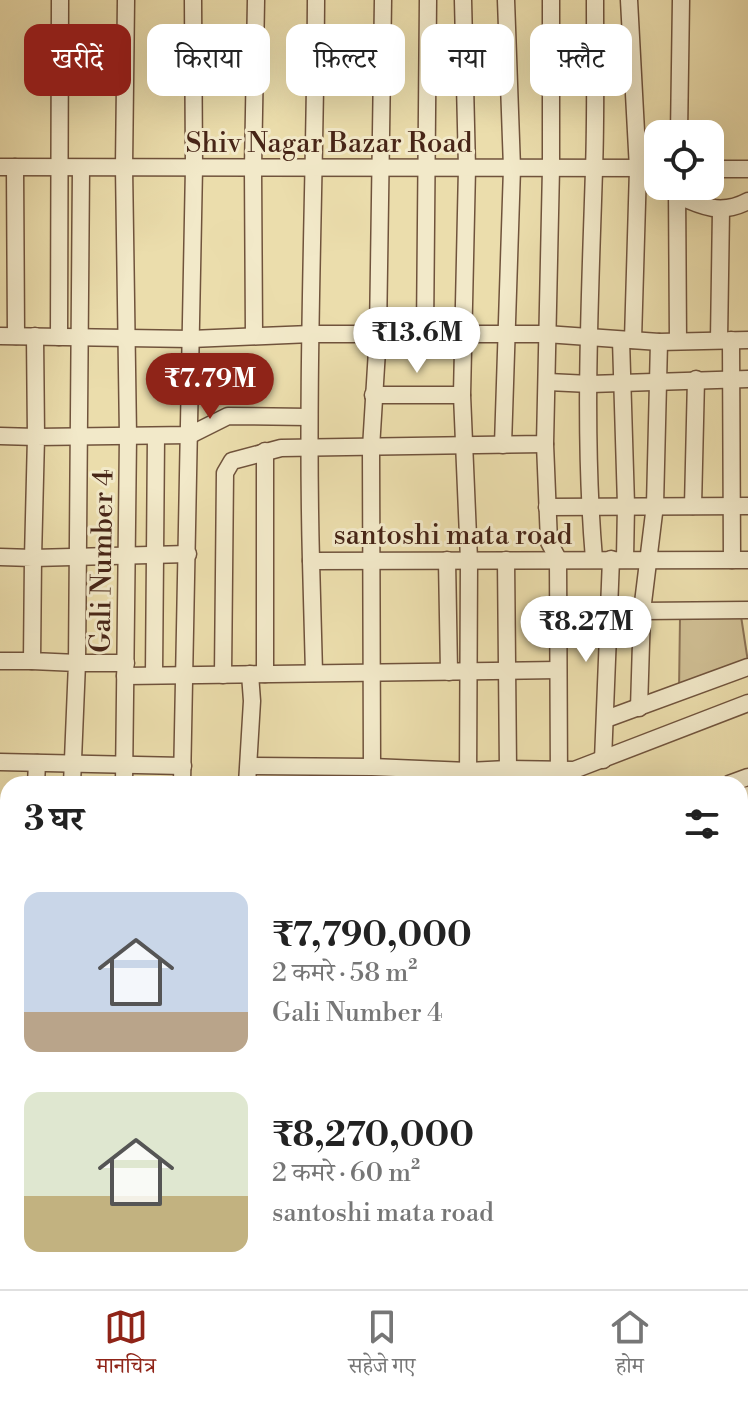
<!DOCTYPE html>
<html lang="hi">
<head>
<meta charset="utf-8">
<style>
  :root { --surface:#fff; --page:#f6f6f6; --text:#222; --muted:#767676; --line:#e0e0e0; --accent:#8f2418 }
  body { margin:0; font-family:"Libre Bodoni","Noto Serif Devanagari",serif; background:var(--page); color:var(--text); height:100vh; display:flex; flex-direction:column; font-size:30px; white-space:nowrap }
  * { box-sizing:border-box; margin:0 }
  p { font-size:26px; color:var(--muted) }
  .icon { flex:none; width:44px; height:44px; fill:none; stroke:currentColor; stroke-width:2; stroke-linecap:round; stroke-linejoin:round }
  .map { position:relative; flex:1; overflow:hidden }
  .drawer { position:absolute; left:0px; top:776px; width:748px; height:514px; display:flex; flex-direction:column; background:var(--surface); border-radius:24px 24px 0 0; box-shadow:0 8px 32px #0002 }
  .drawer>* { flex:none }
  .guide { position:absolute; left:24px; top:24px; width:700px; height:72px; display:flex; gap:16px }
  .buttons { position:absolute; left:644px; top:120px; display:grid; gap:16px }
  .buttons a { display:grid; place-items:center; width:80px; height:80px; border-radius:16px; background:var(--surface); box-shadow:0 8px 32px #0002; font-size:40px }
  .price { position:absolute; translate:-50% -68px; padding:0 18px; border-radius:28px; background:#fff; color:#222; font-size:26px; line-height:52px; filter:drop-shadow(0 2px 4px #0008) }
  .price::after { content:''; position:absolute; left:50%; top:48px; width:24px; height:18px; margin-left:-12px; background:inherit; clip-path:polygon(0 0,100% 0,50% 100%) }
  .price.selected { background:var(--accent); color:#fff }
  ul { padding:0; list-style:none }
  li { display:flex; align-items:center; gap:24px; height:200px; padding:0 24px }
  li span { display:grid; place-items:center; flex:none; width:224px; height:160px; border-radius:16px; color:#555 }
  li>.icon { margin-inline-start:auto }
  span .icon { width:96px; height:96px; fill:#fffc; stroke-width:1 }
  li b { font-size:34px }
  h2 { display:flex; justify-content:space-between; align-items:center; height:96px; padding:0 24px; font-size:34px }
  .tag { padding:0 28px; border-radius:16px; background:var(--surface); box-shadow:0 8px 32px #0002; font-size:28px; line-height:72px }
  .tag.selected { background:var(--accent); color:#fff }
  .menu { display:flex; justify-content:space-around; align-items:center; height:112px; border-top:2px solid var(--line); background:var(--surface); font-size:22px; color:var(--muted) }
  .menu a { display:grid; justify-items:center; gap:4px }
  .menu .selected { color:var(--accent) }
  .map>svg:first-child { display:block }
  .green { fill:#cfbe93; stroke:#8b7255; stroke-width:2 }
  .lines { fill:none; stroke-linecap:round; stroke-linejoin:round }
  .minor-casing { stroke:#70533c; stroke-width:19 }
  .minor { stroke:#f2e9c9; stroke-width:16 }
  .labels { text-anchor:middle; stroke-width:6; stroke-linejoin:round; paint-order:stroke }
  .street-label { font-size:28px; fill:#472517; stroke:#f2e9c9 }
</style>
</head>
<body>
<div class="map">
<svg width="748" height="1289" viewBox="0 0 748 1289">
  <rect width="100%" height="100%" fill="#ebddac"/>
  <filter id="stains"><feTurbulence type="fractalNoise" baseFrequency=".0025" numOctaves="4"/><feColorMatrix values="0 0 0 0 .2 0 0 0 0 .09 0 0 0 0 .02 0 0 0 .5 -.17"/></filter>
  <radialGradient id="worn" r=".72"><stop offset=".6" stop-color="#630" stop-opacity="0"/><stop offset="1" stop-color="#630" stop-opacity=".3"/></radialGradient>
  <polygon class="green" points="741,616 748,662 679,691 680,618"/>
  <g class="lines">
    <defs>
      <g id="minor">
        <path d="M316 0C315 187 306 374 311 561L748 560"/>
        <polyline points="463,0 467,168 462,395 469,560 468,784"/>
        <polyline points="629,0 638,169 633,340"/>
        <polyline points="679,134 681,0"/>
        <polyline points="0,167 658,168"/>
        <polyline points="15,167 16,336"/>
        <polyline points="81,168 77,663 126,663"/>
        <polyline points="710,169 748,169"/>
        <polyline points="677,186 678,341"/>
        <path d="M677 195C702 207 722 215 748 201"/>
        <polyline points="425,334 428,0"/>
        <polyline points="0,336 191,339 311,334 546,334 659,342 748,340"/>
        <polyline points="254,336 253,168 256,0"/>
        <polyline points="59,337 60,0"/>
        <polyline points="621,340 626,505 625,559"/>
        <polyline points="719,340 721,210"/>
        <polyline points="731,340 732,560"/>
        <polyline points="548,382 590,384 748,379"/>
        <polyline points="373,395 462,395"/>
        <polyline points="0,436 36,437 35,336"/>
        <polyline points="545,444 549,542 558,559 559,784"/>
        <polyline points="503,445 512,168 506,0"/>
        <polyline points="265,451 265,674"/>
        <polyline points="693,506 696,379"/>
        <polyline points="547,507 748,506"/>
        <polyline points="188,554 33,558 36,437 190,435 228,416 309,417"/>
        <polyline points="0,557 33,558 32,661 77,663 72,784"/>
        <path d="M594 559C583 430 590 300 594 170 596 114 595 57 595 0"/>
        <polyline points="447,560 449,672"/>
        <polyline points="506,560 508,769"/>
        <polyline points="311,561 314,673"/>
        <polyline points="642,611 748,610"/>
        <polyline points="0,661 32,661"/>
        <polyline points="154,675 156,436"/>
        <polyline points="223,675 225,473 232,461 281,448 545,444 551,168 551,0"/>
        <polyline points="125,676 558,670"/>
        <polyline points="639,708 642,611 655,505 659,342"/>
        <polyline points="606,719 748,667"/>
        <polyline points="603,760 611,559"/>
        <polyline points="0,762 183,766"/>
        <polyline points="249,766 372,767 468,771 508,769 574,770 748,703"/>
        <polyline points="372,767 371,448 378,334 383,0"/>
        <polyline points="36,784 37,763"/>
        <polyline points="124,784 128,436 124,167 126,0"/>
        <polyline points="182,784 194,167 193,0"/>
        <polyline points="247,784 252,701 250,674"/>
        <polyline points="729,784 748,777"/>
        <polyline points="740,798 748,795"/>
        <polyline points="0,1084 8,1080"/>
        <polyline points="0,1099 8,1095"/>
        <polyline points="740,1113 748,1115"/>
        <polyline points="0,1141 4,1151 0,1158"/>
        <polyline points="740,1166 748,1162"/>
        <polyline points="157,1282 160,1289"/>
        <polyline points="481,1289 497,1282"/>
      </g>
    </defs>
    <use href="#minor" class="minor-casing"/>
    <use href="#minor" class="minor"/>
  </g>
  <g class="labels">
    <g class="street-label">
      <text x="329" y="152">Shiv Nagar Bazar Road</text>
      <text x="453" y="544">santoshi mata road</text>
      <text transform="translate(101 561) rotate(-89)" y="10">Gali Number 4</text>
    </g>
  </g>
  <rect width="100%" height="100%" filter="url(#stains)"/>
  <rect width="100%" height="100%" fill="url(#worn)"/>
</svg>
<div class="buttons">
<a><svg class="icon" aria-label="locate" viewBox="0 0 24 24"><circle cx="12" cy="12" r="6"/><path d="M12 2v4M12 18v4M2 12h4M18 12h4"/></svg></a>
</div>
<b class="price" style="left:417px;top:375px">₹13.6M</b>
<b class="price selected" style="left:210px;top:421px">₹7.79M</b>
<b class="price" style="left:586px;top:664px">₹8.27M</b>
<div class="guide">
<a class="tag selected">खरीदें</a>
<a class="tag">किराया</a>
<a class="tag">फ़िल्टर</a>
<a class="tag">नया</a>
<a class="tag">फ़्लैट</a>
</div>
<section class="drawer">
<h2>3 घर<svg class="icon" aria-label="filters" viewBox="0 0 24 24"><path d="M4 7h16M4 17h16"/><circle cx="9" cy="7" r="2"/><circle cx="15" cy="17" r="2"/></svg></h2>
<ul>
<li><span style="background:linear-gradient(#c9d6e8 75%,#b9a48a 0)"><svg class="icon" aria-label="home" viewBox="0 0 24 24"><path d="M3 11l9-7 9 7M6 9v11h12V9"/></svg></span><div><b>₹7,790,000</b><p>2 कमरे · 58 m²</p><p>Gali Number 4</p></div></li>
<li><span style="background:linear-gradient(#dfe7d0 65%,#c2b280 0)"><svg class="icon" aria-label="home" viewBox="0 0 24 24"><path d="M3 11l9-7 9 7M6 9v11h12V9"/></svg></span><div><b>₹8,270,000</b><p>2 कमरे · 60 m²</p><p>santoshi mata road</p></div></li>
</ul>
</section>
</div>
<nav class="menu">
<a class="selected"><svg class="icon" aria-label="map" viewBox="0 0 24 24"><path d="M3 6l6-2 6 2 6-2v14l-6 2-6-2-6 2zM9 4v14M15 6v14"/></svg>मानचित्र</a>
<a><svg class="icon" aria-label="saved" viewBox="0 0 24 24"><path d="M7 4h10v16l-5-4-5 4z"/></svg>सहेजे गए</a>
<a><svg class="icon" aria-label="home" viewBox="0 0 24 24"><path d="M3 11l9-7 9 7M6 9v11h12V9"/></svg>होम</a>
</nav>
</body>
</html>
